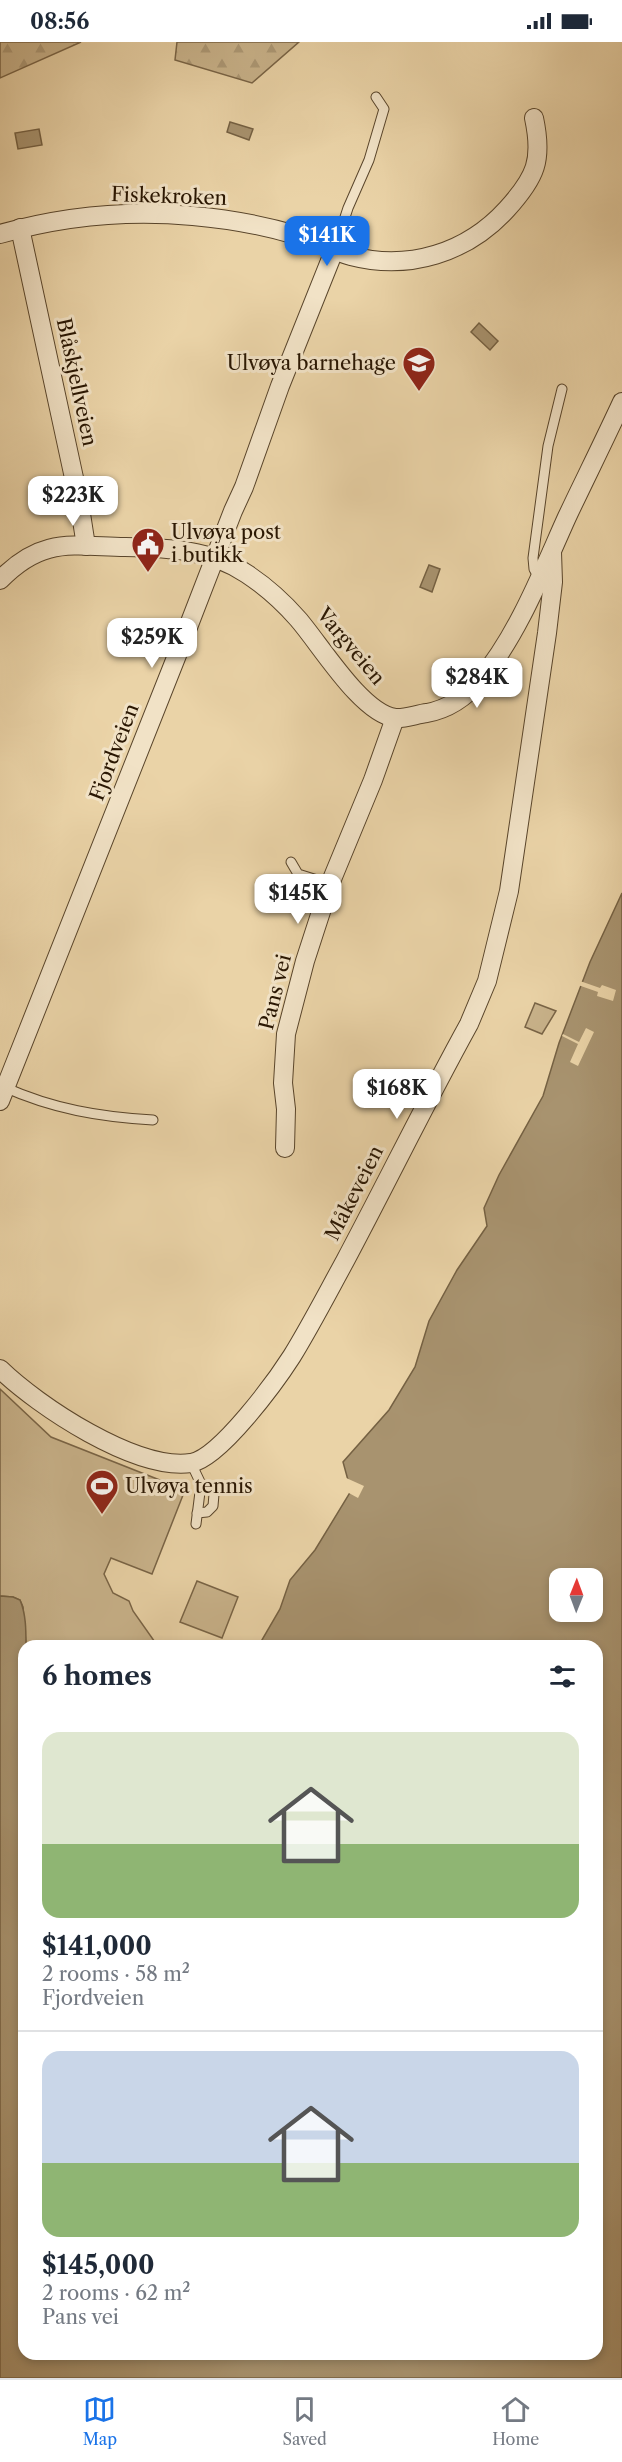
<!DOCTYPE html>
<html lang="en">
<head>
<meta charset="utf-8">
<style>
  :root { --surface:#fff; --page:#f6f6f7; --text:#1f2937; --muted:#747a83; --line:#e0e1e3; --accent:#1a73e8 }
  body { margin:0; font-family:"Libre Caslon Text",serif; background:var(--page); color:var(--text); height:100vh; display:flex; flex-direction:column; font-size:22px; white-space:nowrap }
  * { box-sizing:border-box; margin:0 }
  p { font-size:20px; color:var(--muted) }
  .icon { flex:none; width:33px; height:33px; fill:none; stroke:currentColor; stroke-width:2; stroke-linecap:round; stroke-linejoin:round }
  .map { position:relative; flex:1; overflow:hidden }
  .drawer { position:absolute; left:18px; top:1598px; width:585px; height:720px; display:flex; flex-direction:column; background:var(--surface); border-radius:18px; box-shadow:0 3px 9px #0003 }
  .drawer>* { flex:none }
  .needle { width:39px; rotate:1deg }
  .fabs { position:absolute; left:549px; top:1526px; display:grid; gap:12px }
  .fabs a { display:grid; place-items:center; width:54px; height:54px; border-radius:12px; background:var(--surface); box-shadow:0 3px 9px #0003; font-size:30px }
  .price { position:absolute; translate:-50% -51px; padding:0 14px; border-radius:12px; background:#fff; color:#222; font-size:20px; line-height:39px; filter:drop-shadow(0 2px 3px #0008) }
  .price::after { content:''; position:absolute; left:50%; top:36px; width:18px; height:14px; margin-left:-9px; background:inherit; clip-path:polygon(0 0,100% 0,50% 100%) }
  .price.current { background:var(--accent); color:#fff }
  ul { padding:0; list-style:none }
  li { display:grid; align-content:center; gap:12px; height:318px; padding:0 24px }
  li+li { border-top:2px solid var(--line) }
  li span { display:grid; place-items:center; height:186px; border-radius:18px; color:#555 }
  li>.icon { margin-inline-start:auto }
  span .icon { width:108px; height:108px; fill:#fffc; stroke-width:1 }
  li b { font-size:26px }
  h2 { display:flex; justify-content:space-between; align-items:center; height:72px; padding:0 24px; font-size:26px }
  .status { display:flex; justify-content:space-between; align-items:center; height:42px; padding:0 30px; background:var(--surface); direction:ltr }
  .status svg { height:16px; fill:currentColor }
  .tab-bar { display:flex; justify-content:space-around; align-items:center; height:84px; border-top:2px solid var(--line); background:var(--surface); font-size:16px; color:var(--muted) }
  .tab-bar a { display:grid; justify-items:center; gap:3px }
  .tab-bar .current { color:var(--accent) }
  .map>svg:first-child { display:block }
  .forest { fill:url(#forest-firs); stroke:#796446; stroke-width:1.5 }
  .green { fill:#c9b38b; stroke:#796446; stroke-width:1.5 }
  .water { fill:#a8936f; stroke:#756143; stroke-width:1.5; fill-rule:evenodd }
  .pier { fill:#ead3a7 }
  .lines { fill:none; stroke-linecap:round; stroke-linejoin:round }
  .service-casing { stroke:#59452b; stroke-width:11 }
  .minor-casing { stroke:#59452b; stroke-width:20 }
  .service { stroke:#f1e2c6; stroke-width:9 }
  .minor { stroke:#f1e2c6; stroke-width:18 }
  .labels { text-anchor:middle; stroke-width:6; stroke-linejoin:round; paint-order:stroke }
  .street-label { font-size:20px; fill:#291602; stroke:#f1e2c6 }
  .poi-label { font-size:20px; fill:#291602; stroke:#f1e2c6; text-anchor:start }
</style>
</head>
<body>
<div class="status"><b>08:56</b><svg viewBox="0 0 49 12"><path d="M0 12V9h3v3zM5 12V6h3v6zM10 12V3h3v9zM15 12V0h3v12zM26 1h20v11H26zM47 4h2v5h-2z"/></svg></div>
<div class="map">
<svg width="622" height="2336" viewBox="0 0 622 2336">
  <defs>
    <pattern id="forest-firs" width="22" height="20" patternUnits="userSpaceOnUse" patternTransform="scale(1.5)"><rect width="22" height="20" fill="#c9b38b"/><path d="M5 1l3.5 6h-7zM16 11l3.5 6h-7z" fill="#ad9976"/></pattern>
  </defs>
  <rect width="100%" height="100%" fill="#ead3a7"/>
  <filter id="stains"><feTurbulence type="fractalNoise" baseFrequency=".00333" numOctaves="4"/><feColorMatrix values="0 0 0 0 .2 0 0 0 0 .09 0 0 0 0 .02 0 0 0 .5 -.17"/></filter>
  <radialGradient id="worn" r=".72"><stop offset=".6" stop-color="#630" stop-opacity="0"/><stop offset="1" stop-color="#630" stop-opacity=".3"/></radialGradient>
  <g class="forest">
    <polygon points="0,0 81,0 0,36"/>
    <polygon points="177,0 299,0 252,41 175,18"/>
  </g>
  <g class="green">
    <polygon points="535,961 556,969 542,992 525,985"/>
    <polygon points="0,1347 51,1395 185,1448 152,1532 111,1516 104,1532 113,1551 129,1559 133,1569 157,1603 26,1603 23,1565 20,1558 13,1555 0,1554"/>
    <polygon points="197,1539 238,1555 222,1596 180,1580"/>
  </g>
  <g class="water">
    <polygon points="230,80 253,87 249,98 227,90"/>
    <polygon points="39,87 42,103 18,107 15,91"/>
    <polygon points="479,281 498,299 490,308 471,290"/>
    <polygon points="429,523 440,527 432,550 420,545"/>
    <path d="M622 851V2336H0V1554L13 1555 20 1558C26 1572 26 1588 26 1603L24 1604V2312H597V1604L259 1603 280 1567 290 1538 315 1508 351 1449 343 1420 389 1368 415 1325 429 1279 457 1228 487 1184 484 1166 499 1133 543 1054 559 1001 590 920ZM560 1536H592V1569H560Z"/>
  </g>
  <g class="pier">
    <polygon points="580,939 600,946 602,943 616,948 613,959 597,954 598,950 578,943"/>
    <polygon points="586,986 594,990 578,1024 570,1020 578,1002 562,994 563,992 579,1000"/>
    <polygon points="344,1435 364,1444 358,1456 347,1450"/>
  </g>
  <g class="lines">
    <defs>
      <g id="service">
        <polyline points="334,209 348,166 369,118 384,67 376,55"/>
        <polyline points="539,536 534,527 533,516 548,404 562,347"/>
        <polyline points="291,820 298,832 330,842"/>
        <path d="M4 1045C53 1067 100 1075 153 1078"/>
        <polyline points="191,1421 201,1442 196,1482"/>
        <polyline points="197,1471 207,1470 213,1464 214,1452 210,1445 201,1442"/>
      </g>
      <g id="minor">
        <polyline points="20,186 79,459 86,504"/>
        <path d="M0 192C63 174 129 168 193 174 228 177 262 183 296 193 315 198 332 209 351 214 409 229 467 211 507 167 536 135 543 118 534 76"/>
        <path d="M0 538C42 495 70 504 125 505 167 506 211 507 247 532 265 544 284 561 298 577 320 602 361 671 395 676 405 677 417 672 427 671 448 667 466 655 480 638 518 593 543 528 567 475 585 437 604 399 622 360"/>
        <polyline points="0,1059 185,593 233,469 244,445 280,344 334,209"/>
        <polyline points="285,1106 286,1067 283,1041 286,992 305,919 330,842 373,738 395,676"/>
        <path d="M0 1327C38 1364 136 1429 191 1421 220 1416 276 1339 292 1314 311 1283 328 1250 345 1219 387 1140 426 1060 469 982L487 939 509 849 547 591 553 540 552 510"/>
      </g>
    </defs>
    <use href="#service" class="service-casing"/>
    <use href="#minor" class="minor-casing"/>
    <use href="#service" class="service"/>
    <use href="#minor" class="minor"/>
  </g>
  <defs>
    <symbol id="school-pin" viewBox="-11 -11 22 30"><path d="M0 17L-7.5 6A9.5 9.5 0 1 1 7.5 6Z" fill="#8f2418" stroke="#f1e2c6"/><path d="M0-5L7-2L0 1L-7-2ZM-4 1L0 2.5L4 1V4Q0 6-4 4Z" fill="#fff"/></symbol>
    <symbol id="civic-pin" viewBox="-11 -11 22 30"><path d="M0 17L-7.5 6A9.5 9.5 0 1 1 7.5 6Z" fill="#8f2418" stroke="#f1e2c6"/><path d="M-.6-6.5H3V-4.5H.6V-3L4-1V1h2V6H-6V1h2V-1L-.6-3ZM-1.2 2.5V6h2.4V2.5Z" fill="#fff"/></symbol>
    <symbol id="stadium-pin" viewBox="-11 -11 22 30"><path d="M0 17L-7.5 6A9.5 9.5 0 1 1 7.5 6Z" fill="#8f2418" stroke="#f1e2c6"/><path d="M0-5a6.5 5 0 1 0 0 10a6.5 5 0 1 0 0-10ZM-3.5-1.8h7v3.6h-7Z" fill="#fff"/></symbol>
  </defs>
  <g fill-rule="evenodd">
    <use href="#school-pin" x="400" y="302" width="38" height="52"/>
    <use href="#civic-pin" x="129" y="483" width="38" height="52"/>
    <use href="#stadium-pin" x="83" y="1425" width="38" height="52"/>
  </g>
  <g class="labels">
    <g class="street-label">
      <text transform="translate(169 154) rotate(2)" y="7">Fiskekroken</text>
      <text transform="translate(77 340) rotate(78)" y="7">Blåskjellveien</text>
      <text transform="translate(351 604) rotate(50)" y="7">Vargveien</text>
      <text transform="translate(114 710) rotate(-69)" y="7">Fjordveien</text>
      <text transform="translate(275 950) rotate(-76)" y="7">Pans vei</text>
      <text transform="translate(354 1151) rotate(-63)" y="7">Måkeveien</text>
    </g>
    <g class="poi-label">
      <text x="396" y="328" text-anchor="end">Ulvøya barnehage</text>
      <text x="171" y="497">Ulvøya post<tspan x="171" dy="23">i butikk</tspan></text>
      <text x="125" y="1451">Ulvøya tennis</text>
    </g>
  </g>
  <rect width="100%" height="100%" filter="url(#stains)"/>
  <rect width="100%" height="100%" fill="url(#worn)"/>
</svg>
<div class="fabs">
<a><svg class="needle" viewBox="-14 -14 28 28"><path d="M0-13l5 13h-10z" fill="#e53935"/><path d="M0 13l5-13h-10z" fill="#747a83"/></svg></a>
</div>
<b class="price current" style="left:327px;top:225px">$141K</b>
<b class="price" style="left:73px;top:485px">$223K</b>
<b class="price" style="left:152px;top:627px">$259K</b>
<b class="price" style="left:477px;top:667px">$284K</b>
<b class="price" style="left:298px;top:883px">$145K</b>
<b class="price" style="left:397px;top:1078px">$168K</b>
<section class="drawer">
<h2>6 homes<svg class="icon" aria-label="filters" viewBox="0 0 24 24"><path d="M4 7h16M4 17h16"/><circle cx="9" cy="7" r="2"/><circle cx="15" cy="17" r="2"/></svg></h2>
<ul>
<li><span style="background:linear-gradient(#dfe7d0 60%,#8fb573 0)"><svg class="icon" aria-label="home" viewBox="0 0 24 24"><path d="M3 11l9-7 9 7M6 9v11h12V9"/></svg></span><div><b>$141,000</b><p>2 rooms · 58 m²</p><p>Fjordveien</p></div></li>
<li><span style="background:linear-gradient(#c9d6e8 60%,#8fb573 0)"><svg class="icon" aria-label="home" viewBox="0 0 24 24"><path d="M3 11l9-7 9 7M6 9v11h12V9"/></svg></span><div><b>$145,000</b><p>2 rooms · 62 m²</p><p>Pans vei</p></div></li>
</ul>
</section>
</div>
<nav class="tab-bar">
<a class="current"><svg class="icon" aria-label="map" viewBox="0 0 24 24"><path d="M3 6l6-2 6 2 6-2v14l-6 2-6-2-6 2zM9 4v14M15 6v14"/></svg>Map</a>
<a><svg class="icon" aria-label="saved" viewBox="0 0 24 24"><path d="M7 4h10v16l-5-4-5 4z"/></svg>Saved</a>
<a><svg class="icon" aria-label="home" viewBox="0 0 24 24"><path d="M3 11l9-7 9 7M6 9v11h12V9"/></svg>Home</a>
</nav>
</body>
</html>
